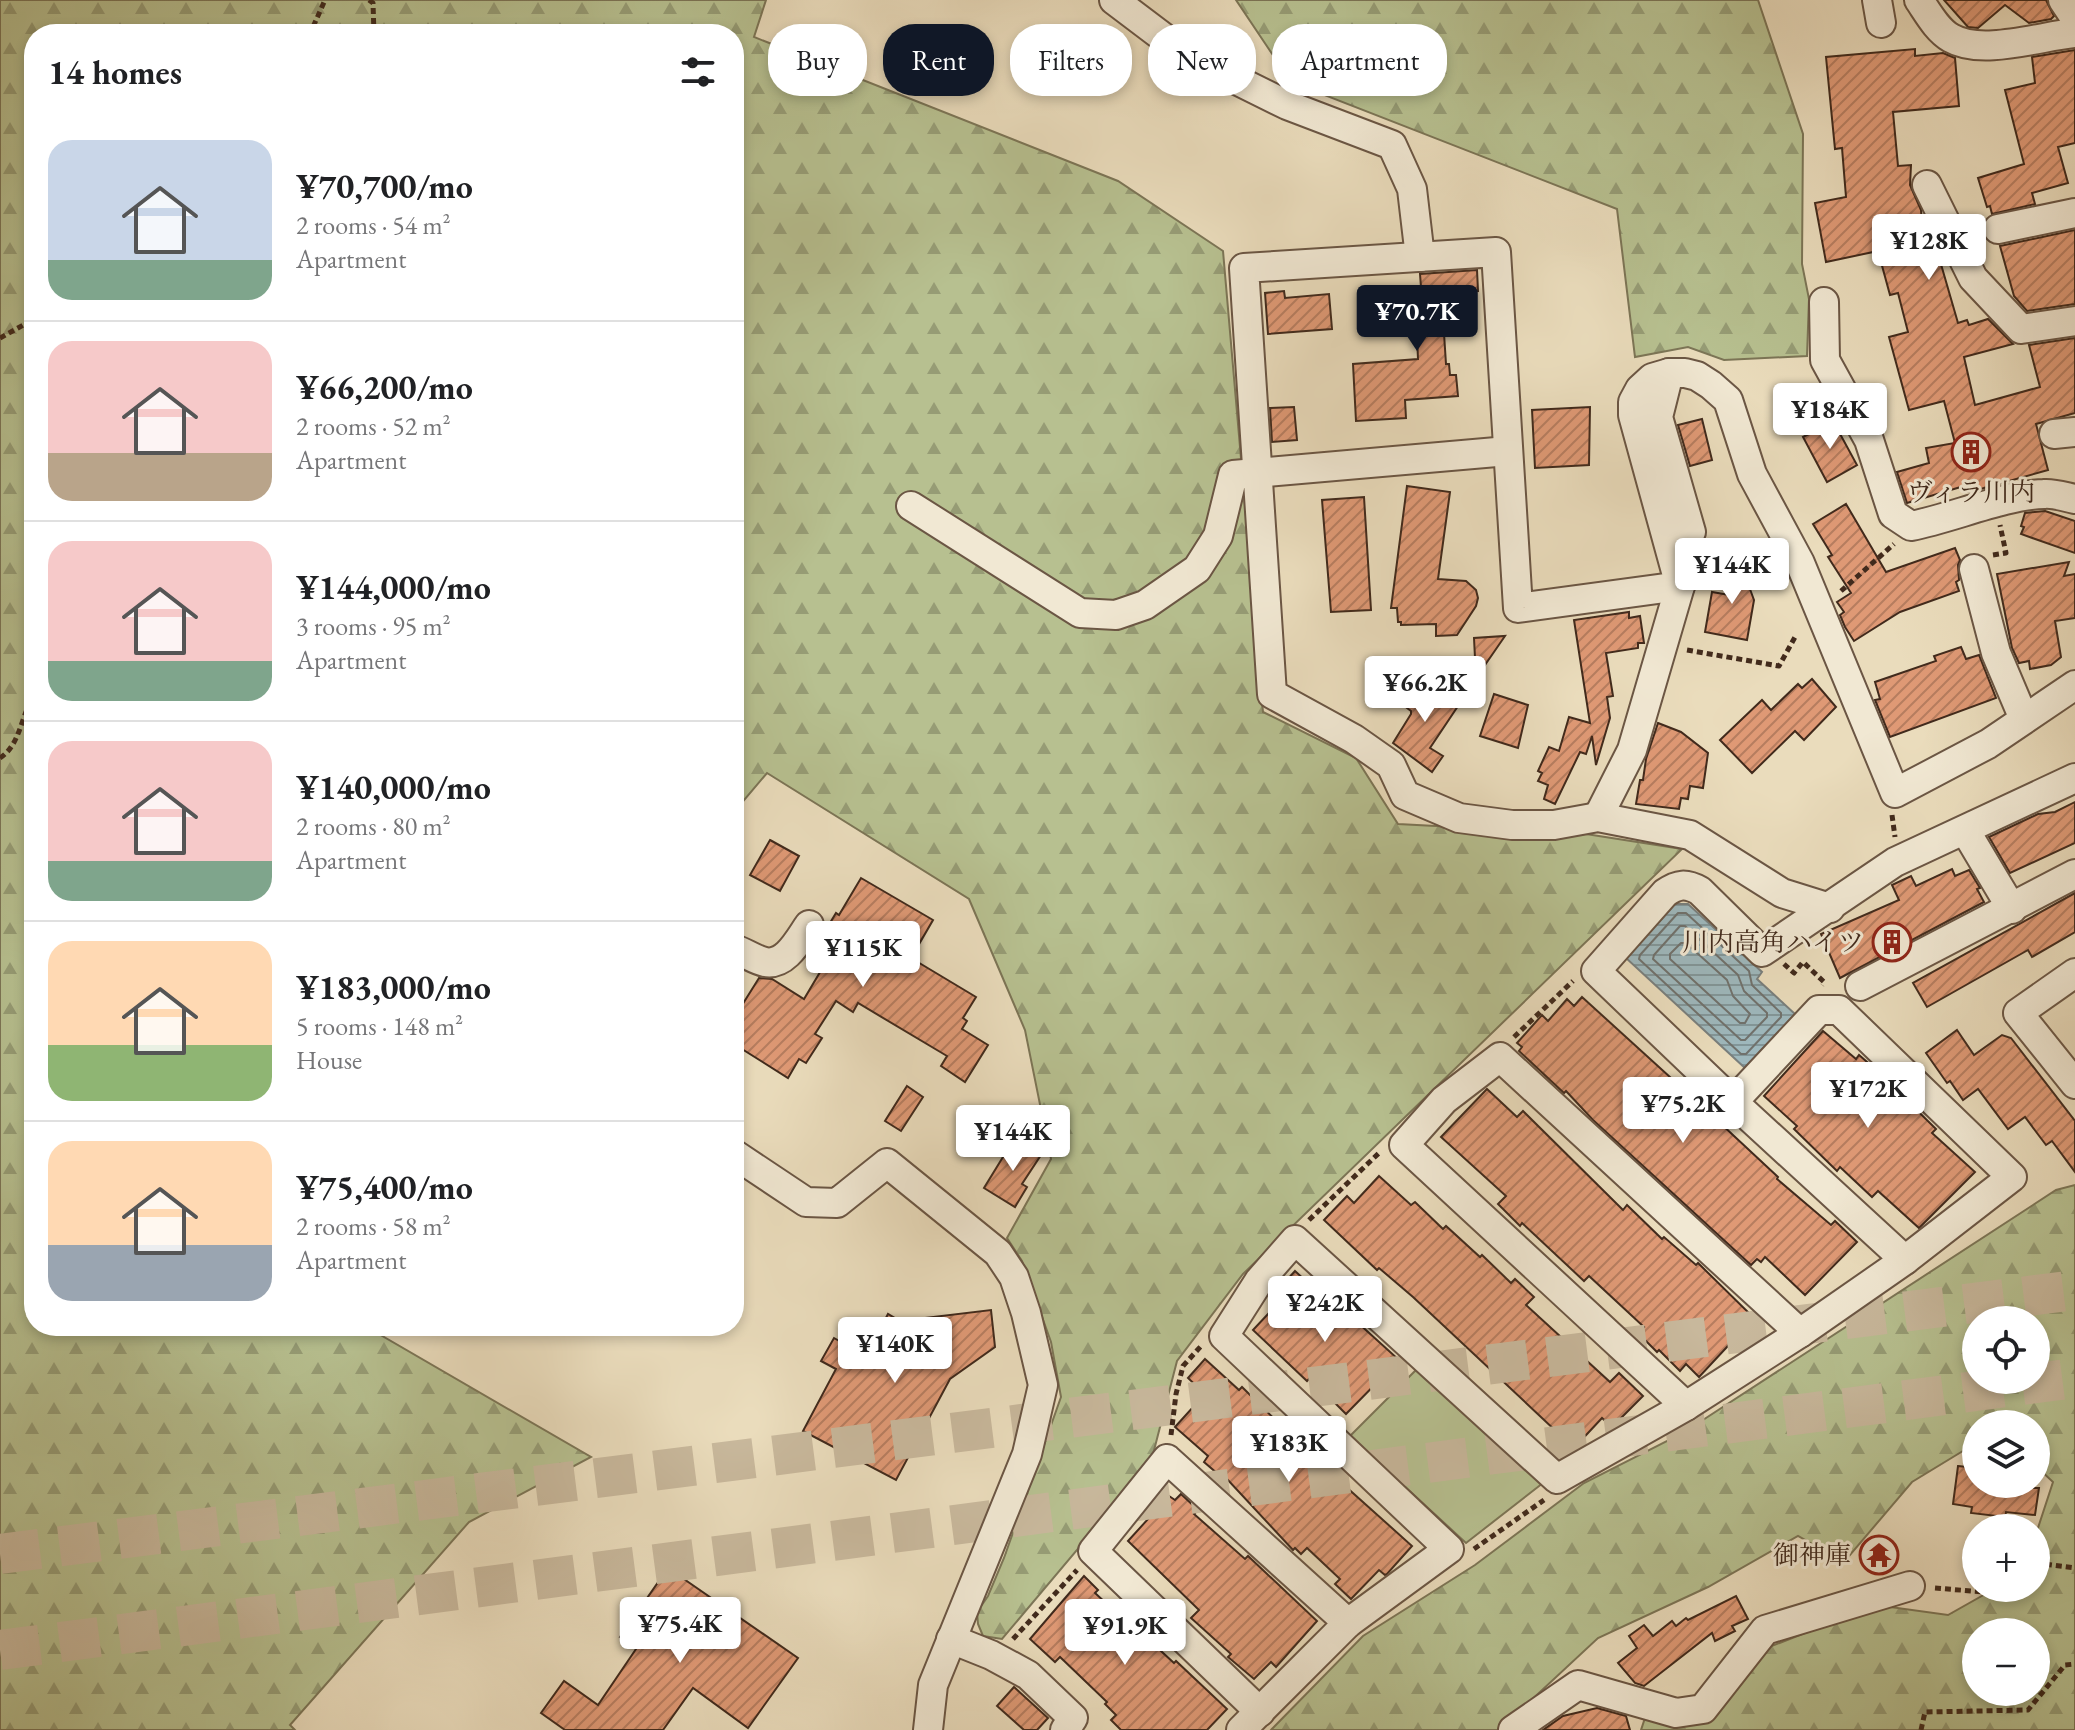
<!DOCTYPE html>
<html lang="en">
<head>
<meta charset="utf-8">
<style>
  :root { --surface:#fff; --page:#f2f2f2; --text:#202124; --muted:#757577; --line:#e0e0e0; --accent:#111827 }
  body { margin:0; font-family:"EB Garamond","Noto Serif JP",serif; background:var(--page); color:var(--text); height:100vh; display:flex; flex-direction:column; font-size:30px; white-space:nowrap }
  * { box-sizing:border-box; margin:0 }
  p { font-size:26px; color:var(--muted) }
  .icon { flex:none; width:44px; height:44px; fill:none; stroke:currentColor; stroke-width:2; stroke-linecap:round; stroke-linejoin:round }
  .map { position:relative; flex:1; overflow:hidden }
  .details { position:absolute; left:24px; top:24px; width:720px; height:1312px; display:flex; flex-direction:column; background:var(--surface); border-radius:32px; box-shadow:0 4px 12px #0003 }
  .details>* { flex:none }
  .top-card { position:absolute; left:768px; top:24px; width:760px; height:72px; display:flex; gap:16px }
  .controls { position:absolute; left:1962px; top:1306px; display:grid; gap:16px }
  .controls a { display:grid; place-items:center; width:88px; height:88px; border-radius:50%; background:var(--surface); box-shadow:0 4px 12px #0003; font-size:40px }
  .price { position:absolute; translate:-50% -68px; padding:0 18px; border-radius:8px; background:#fff; color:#222; font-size:26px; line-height:52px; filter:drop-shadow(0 2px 4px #0008) }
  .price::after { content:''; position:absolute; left:50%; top:48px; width:24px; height:18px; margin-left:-12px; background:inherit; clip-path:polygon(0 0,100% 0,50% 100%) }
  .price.current { background:var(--accent); color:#fff }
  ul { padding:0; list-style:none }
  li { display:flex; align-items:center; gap:24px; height:200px; padding:0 24px }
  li+li { border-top:2px solid var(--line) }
  li span { display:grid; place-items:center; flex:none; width:224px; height:160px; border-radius:24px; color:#555 }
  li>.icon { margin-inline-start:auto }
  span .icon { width:96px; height:96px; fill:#fffc; stroke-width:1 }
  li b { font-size:34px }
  h2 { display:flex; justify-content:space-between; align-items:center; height:96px; padding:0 24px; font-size:34px }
  .chip { padding:0 28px; border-radius:32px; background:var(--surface); box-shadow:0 4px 12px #0003; font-size:28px; line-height:72px }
  .chip.current { background:var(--accent); color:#fff }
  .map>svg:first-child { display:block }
  .green { fill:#b7c090; stroke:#7c7556; stroke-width:2 }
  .forest { fill:url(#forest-firs); stroke:#7c7556; stroke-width:2; fill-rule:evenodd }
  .water { fill:url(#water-rules); stroke:#797f7d; stroke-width:2 }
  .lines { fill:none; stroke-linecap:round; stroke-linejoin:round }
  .shore { stroke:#70716c; stroke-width:2 }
  .building { fill:url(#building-hatch); stroke:#412a1c; stroke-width:2 }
  .highway-tunnel { stroke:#c8b89c; stroke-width:40; stroke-dasharray:40 20; stroke-linecap:butt }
  .minor-casing { stroke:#6b5644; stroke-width:32 }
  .path { stroke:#412a1c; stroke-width:5; stroke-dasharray:6 4; stroke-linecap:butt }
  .minor { stroke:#f1e8d3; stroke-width:28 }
  .labels { text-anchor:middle; stroke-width:6; stroke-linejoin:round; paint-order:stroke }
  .poi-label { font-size:26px; fill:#412a1c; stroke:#f1e8d3; text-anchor:end }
</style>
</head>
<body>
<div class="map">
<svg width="2075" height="1730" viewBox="0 0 2075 1730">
  <defs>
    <pattern id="forest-firs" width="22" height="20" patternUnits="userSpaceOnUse" patternTransform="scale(2)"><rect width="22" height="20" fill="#b7c090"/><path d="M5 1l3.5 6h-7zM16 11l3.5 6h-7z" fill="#969c75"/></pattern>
    <pattern id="water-rules" width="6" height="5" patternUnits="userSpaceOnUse" patternTransform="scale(2)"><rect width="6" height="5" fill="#9eb8bd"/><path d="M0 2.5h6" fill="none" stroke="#829699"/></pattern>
    <pattern id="building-hatch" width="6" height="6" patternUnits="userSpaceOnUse" patternTransform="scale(2)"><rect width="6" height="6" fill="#df9975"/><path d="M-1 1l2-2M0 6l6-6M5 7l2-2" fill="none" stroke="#b67d5f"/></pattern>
  </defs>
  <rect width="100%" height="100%" fill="#eadcbc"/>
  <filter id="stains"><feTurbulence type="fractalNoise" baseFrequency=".0025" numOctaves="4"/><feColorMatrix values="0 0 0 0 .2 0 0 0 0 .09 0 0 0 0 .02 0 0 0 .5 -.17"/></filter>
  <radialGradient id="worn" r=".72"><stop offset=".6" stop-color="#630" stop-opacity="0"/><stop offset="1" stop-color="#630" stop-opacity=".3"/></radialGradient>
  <polygon class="green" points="1418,1368 1543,1483 1466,1543 1350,1436"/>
  <g class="forest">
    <polygon points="0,0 766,0 754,37 1118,181 1223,251 1263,712 1356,758 1398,824 1586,834 1682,849 1243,1274 1177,1361 1151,1462 1002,1639 983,1636 978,1624 977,1612 988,1596 1004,1558 1061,1397 1051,1342 1022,1261 1007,1238 1051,1159 1025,1030 969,899 767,773 734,812 734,34 34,34 34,1326 365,1326 591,1457 469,1522 290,1725 295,1730 0,1730"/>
    <polygon points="1236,0 1758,0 1803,134 1802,264 1809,299 1807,356 1724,360 1688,347 1635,357 1617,209 1291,82"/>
    <path d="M2075 1185V1730H1641L1646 1715 1699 1724 1754 1653 1876 1605 1948 1615 1996 1588H2036V1534L2053 1482 2036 1466V1424H1976V1443L1912 1482 1844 1562 1798 1536 1708 1587 1598 1638 1499 1730H1271L1363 1636 1475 1565 1584 1483 1683 1433 2056 1190ZM1976 1320H2036V1380H1976ZM1976 1632H2036V1692H1976Z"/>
  </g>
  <polygon class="water" points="1675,904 1688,904 1762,972 1757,979 1795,1014 1745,1068 1626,958"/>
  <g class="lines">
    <g class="shore">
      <polygon points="1678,913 1686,913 1749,971 1752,985 1781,1013 1781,1017 1746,1054 1741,1054 1639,959 1640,955"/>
      <polygon points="1680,926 1685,926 1738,975 1744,991 1767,1013 1767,1017 1745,1040 1741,1040 1653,959 1654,955"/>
      <polygon points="1681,943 1686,943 1727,980 1733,996 1750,1014 1745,1023 1740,1023 1670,959 1670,954"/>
    </g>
  </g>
  <g class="building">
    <polygon points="1944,0 2046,0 2054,16 2051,19 2029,23 2005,5 1978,28 1968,27"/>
    <polygon points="1915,49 1915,56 1943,53 1955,58 1959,106 1893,112 1898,166 1911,165 1910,185 1921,210 1924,250 1936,247 1958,323 1967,320 1969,325 1988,319 2013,344 1964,357 1975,405 2040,387 2029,345 2075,338 2075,413 2036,424 2048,470 1977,490 1966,492 1964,486 1907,503 1897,472 1929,463 1926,448 1955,443 1944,401 1909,410 1889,337 1908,332 1898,293 1890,295 1878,251 1826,262 1815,203 1846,197 1842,148 1835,149 1826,57"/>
    <polygon points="2075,50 2075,143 2058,147 2068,183 2032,193 2035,204 1992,214 1990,206 1987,207 1978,178 2024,164 2005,90 2035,83 2032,57"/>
    <polygon points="2075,230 2075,304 2027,311 2014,296 2000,246"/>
    <polygon points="1477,270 1478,291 1470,292 1471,310 1450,311 1450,317 1443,318 1446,364 1449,364 1450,375 1456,375 1458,396 1405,400 1406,418 1356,421 1353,364 1418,359 1415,288 1421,287 1420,274"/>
    <polygon points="1284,291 1285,298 1329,294 1332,329 1268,334 1265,293"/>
    <polygon points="1294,407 1297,440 1272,442 1270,408"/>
    <polygon points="1590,407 1589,465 1535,468 1532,410"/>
    <polygon points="1702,419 1712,460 1690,466 1678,425"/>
    <polygon points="1833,421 1857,465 1827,482 1803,437"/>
    <polygon points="1407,486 1450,492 1438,579 1466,581 1476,590 1478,598 1476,606 1457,635 1436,636 1436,624 1401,625 1401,622 1398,622 1397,608 1391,608"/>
    <polygon points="1364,497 1371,610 1331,612 1322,500"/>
    <polygon points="1846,504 1886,572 1955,548 1960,560 1958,565 1959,580 1956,582 1959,591 1900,612 1854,641 1845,627 1840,615 1844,612 1837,602 1851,593 1828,557 1832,555 1813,524"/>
    <polygon points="2045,511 2075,521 2075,553 2021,534 2024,527 2021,526 2025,513"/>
    <polygon points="1740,562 1754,600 1747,640 1705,632 1712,592 1729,595 1719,572"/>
    <polygon points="2069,562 2064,576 2075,574 2075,618 2055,621 2061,657 2051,665 2030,669 2029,661 2019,663 2012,648 1997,574"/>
    <polygon points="1629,612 1629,618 1640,616 1644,643 1638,643 1638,648 1606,653 1613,696 1607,697 1610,718 1596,765 1592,736 1586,754 1580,752 1555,804 1544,799 1548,785 1538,781 1542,773 1538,771 1549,747 1559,751 1569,717 1590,723 1574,620"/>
    <polygon points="1505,636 1476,678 1474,638"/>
    <polygon points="1961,647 1966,659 1979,655 1996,698 1890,737 1875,700 1880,699 1875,682 1936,661 1934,656"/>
    <polygon points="1812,679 1836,707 1804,740 1795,731 1752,773 1720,740 1762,700 1771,710 1798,684 1802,688"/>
    <polygon points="1424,683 1458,706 1430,748 1443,756 1432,772 1393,743 1411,714 1411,711 1403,705 1416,684"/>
    <polygon points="1494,694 1528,705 1518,748 1480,736"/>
    <polygon points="1658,723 1681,732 1708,753 1703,788 1690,786 1688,799 1681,798 1679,809 1636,804 1640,780 1643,780 1646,759"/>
    <polygon points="2075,802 2075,843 2010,873 1989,837 2038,814 2055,812"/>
    <polygon points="770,840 799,856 780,891 750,875"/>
    <polygon points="1952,869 1955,876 1969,870 1980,888 1977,889 1984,902 1840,978 1821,934 1899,900 1892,885 1911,876 1916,886"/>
    <polygon points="861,878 933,920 911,958 976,997 963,1018 967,1021 962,1029 988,1045 965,1082 941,1066 947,1056 858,1003 853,1012 836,1001 815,1034 822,1038 806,1063 799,1059 788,1078 734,1044 734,1018 759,978 772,979 804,999 829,957 815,948 836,913 839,915"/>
    <polygon points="2075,893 2075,932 2032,957 2028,950 1927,1007 1913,983"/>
    <polygon points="1582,997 1704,1108 1778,1177 1777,1179 1831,1225 1835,1221 1857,1242 1805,1295 1765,1257 1761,1262 1757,1259 1751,1265 1593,1120 1566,1091 1564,1093 1519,1051 1522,1047 1517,1043 1542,1015 1548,1021 1567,999 1574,1006"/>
    <polygon points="1957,1030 1974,1055 2002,1035 2011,1038 2075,1121 2075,1172 2052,1141 2046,1145 2025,1117 2008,1129 1978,1089 1963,1100 1950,1081 1947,1083 1926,1053"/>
    <polygon points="1823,1031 1856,1059 1859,1055 1874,1068 1936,1129 1932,1133 1975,1172 1919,1228 1878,1191 1872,1197 1840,1167 1837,1171 1794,1129 1797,1126 1764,1096"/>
    <polygon points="907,1086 923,1097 901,1131 885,1121"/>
    <polygon points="1487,1089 1517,1117 1523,1111 1623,1210 1627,1205 1662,1239 1664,1237 1696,1265 1698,1263 1754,1318 1699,1377 1686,1364 1680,1371 1659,1350 1657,1352 1638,1333 1644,1327 1589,1276 1584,1281 1522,1223 1520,1226 1498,1204 1506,1196 1441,1137"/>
    <polygon points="1014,1139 1041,1155 1022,1184 1027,1187 1015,1207 984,1188"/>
    <polygon points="1379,1176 1411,1205 1415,1202 1443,1229 1446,1226 1480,1257 1482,1255 1511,1283 1515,1279 1534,1297 1526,1305 1610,1382 1619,1373 1643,1396 1612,1427 1602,1418 1574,1448 1413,1297 1379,1268 1377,1270 1324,1220 1347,1196 1354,1203"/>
    <polygon points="1295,1271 1333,1306 1336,1303 1399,1360 1346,1414 1310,1378 1307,1381 1253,1330 1282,1299 1275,1293"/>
    <polygon points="991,1310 995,1347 950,1379 896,1480 803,1431 836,1369 821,1361 834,1338 866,1356 888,1314 900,1321"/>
    <polygon points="1205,1359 1239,1390 1242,1387 1313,1457 1316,1454 1346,1482 1344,1485 1412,1546 1387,1574 1385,1575 1379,1570 1351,1599 1335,1584 1340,1579 1307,1548 1301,1554 1295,1548 1293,1550 1227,1479 1225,1480 1204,1462 1208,1456 1175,1427 1205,1394 1188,1378"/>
    <polygon points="1958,1466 1976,1468 1976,1484 2034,1484 2033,1488 2039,1488 2035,1515 2006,1512 2005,1517 1971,1513 1972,1507 1953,1504"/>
    <polygon points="1181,1494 1198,1510 1194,1514 1245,1559 1248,1556 1317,1621 1276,1667 1271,1662 1254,1679 1228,1657 1231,1654 1191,1618 1199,1610 1128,1541 1169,1496 1175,1500"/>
    <polygon points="668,1568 798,1658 748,1728 693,1688 663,1730 565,1730 541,1713 564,1681 598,1705 636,1649 620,1637"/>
    <polygon points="1084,1576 1098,1590 1095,1593 1146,1640 1148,1639 1174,1663 1176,1661 1227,1709 1207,1730 1121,1730 1111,1720 1116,1715 1105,1704 1107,1702 1060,1657 1055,1662 1030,1639"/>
    <polygon points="1736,1596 1748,1619 1732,1626 1735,1631 1715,1641 1712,1633 1644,1686 1635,1683 1618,1663 1637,1648 1629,1636 1644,1625 1653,1636 1672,1621 1676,1626 1686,1618 1688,1620"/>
    <polygon points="1014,1687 1048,1718 1037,1730 1024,1730 997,1706"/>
    <polygon points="1597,1708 1626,1716 1630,1730 1543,1730 1563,1716"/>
  </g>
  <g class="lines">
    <g class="highway-tunnel">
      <polyline points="0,1554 2075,1290"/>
      <polyline points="0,1650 2075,1378"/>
    </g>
    <defs>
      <g id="minor">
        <polyline points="1114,0 1188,56 1287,105 1392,145 1412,189 1420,257"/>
        <polyline points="1877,0 1881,23"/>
        <path d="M1919 0C1928 13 1937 30 1951 38 1982 56 2041 36 2075 33"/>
        <polyline points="2063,0 2075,18"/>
        <polyline points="1927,185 1973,278 2021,329 2075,321"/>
        <polyline points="1998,229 2075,213"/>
        <path d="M1824 302 1825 360 1869 440 1893 514 1911 526C1952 518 2005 495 2044 494 2054 493 2065 497 2075 499"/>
        <polyline points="1669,373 1658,417 1691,532"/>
        <polyline points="2054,434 2075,432"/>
        <polyline points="911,506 1080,613 1116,615 1145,605 1197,569 1218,536 1233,475 1508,451"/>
        <polyline points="1974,569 1996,653 2024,719"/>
        <polyline points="1680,586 1518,608 1496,252 1244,268 1272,694 1354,739 1391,765 1405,795 1459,818 1512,825 1554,825 1598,817 1690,835 1782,893 1830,908"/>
        <polyline points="1598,817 1632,750 1680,586 1633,415 1633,402 1640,389 1652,378 1669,373 1685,373 1697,376 1711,385 1728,400 1752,474 1800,563 1895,793 1988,744 2075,685"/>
        <polyline points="1965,830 2012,909"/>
        <path d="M734 949C744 952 755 960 765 962 786 966 799 939 809 925"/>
        <polyline points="2075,973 2018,1013 2075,1084"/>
        <polyline points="1860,986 2075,874"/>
        <path d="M1733 1102 1819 1010H1839L2012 1177 1905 1260 1733 1102 1596 971 1665 893C1678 884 1686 883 1700 891L1762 952 1895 862 2075 778"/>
        <polyline points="734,1154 806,1202 837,1203 887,1163 998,1253 1014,1277 1026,1313 1043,1385 1027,1454 933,1685 928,1730"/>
        <polyline points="1686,1406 1404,1145 1444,1100 1500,1057 1800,1333"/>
        <polyline points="951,1639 991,1655 1028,1675 1073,1718 1065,1730"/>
        <polyline points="1260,1712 1093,1551 1167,1459 1348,1623"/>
        <polyline points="1241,1730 1348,1623 1449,1549 1224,1336 1259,1281 1295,1240 1557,1479 1686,1406 1800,1333 1905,1260"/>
        <polyline points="1513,1730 1578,1685 1676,1713 1703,1709 1765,1630 1910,1586"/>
      </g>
    </defs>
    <use href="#minor" class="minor-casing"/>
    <g class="path">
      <polyline points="369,0 373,3 374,34"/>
      <polyline points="307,34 313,27 325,0"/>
      <polyline points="0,338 34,319"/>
      <polyline points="1993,555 2006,553 2000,525"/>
      <polyline points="1841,591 1894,544"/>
      <polyline points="1687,650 1779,666 1795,637"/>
      <path d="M0 758C21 744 20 717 34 696"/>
      <polyline points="1892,815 1895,837"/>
      <polyline points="1784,964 1794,973 1803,962 1824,982 1822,985"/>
      <polyline points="1514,1037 1573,981"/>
      <polyline points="1309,1220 1380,1152"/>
      <polyline points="1171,1435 1176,1394 1183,1366 1202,1345"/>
      <polyline points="1474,1549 1544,1500"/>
      <polyline points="2036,1563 2075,1568"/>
      <polyline points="1935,1588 2008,1594 2018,1588"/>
      <polyline points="1013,1639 1077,1570"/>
      <polyline points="1921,1730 1925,1712 2028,1710 2065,1665 2075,1664"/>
    </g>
    <use href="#minor" class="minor"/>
  </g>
  <defs>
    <symbol id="building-ring" viewBox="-11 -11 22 22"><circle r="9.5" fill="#f1e8d3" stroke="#8f2418" stroke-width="1.5"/><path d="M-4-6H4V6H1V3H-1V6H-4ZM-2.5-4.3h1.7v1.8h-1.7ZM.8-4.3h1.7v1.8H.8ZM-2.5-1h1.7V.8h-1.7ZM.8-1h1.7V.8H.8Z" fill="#8f2418"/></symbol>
    <symbol id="temple-ring" viewBox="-11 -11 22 22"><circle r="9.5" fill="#f1e8d3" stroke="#8f2418" stroke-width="1.5"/><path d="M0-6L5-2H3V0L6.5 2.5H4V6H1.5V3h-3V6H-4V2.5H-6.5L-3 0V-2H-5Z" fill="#8f2418"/></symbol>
  </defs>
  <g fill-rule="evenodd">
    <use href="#building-ring" x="1949" y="430" width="44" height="44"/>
    <use href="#building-ring" x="1870" y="920" width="44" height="44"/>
    <use href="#temple-ring" x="1857" y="1533" width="44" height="44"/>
  </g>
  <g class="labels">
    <g class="poi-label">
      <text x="1971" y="501" text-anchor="middle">ヴィラ川内</text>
      <text x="1864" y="951">川内高角ハイツ</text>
      <text x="1851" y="1564">御神庫</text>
    </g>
  </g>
  <rect width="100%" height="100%" filter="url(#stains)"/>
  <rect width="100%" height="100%" fill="url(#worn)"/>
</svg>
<div class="controls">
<a><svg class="icon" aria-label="locate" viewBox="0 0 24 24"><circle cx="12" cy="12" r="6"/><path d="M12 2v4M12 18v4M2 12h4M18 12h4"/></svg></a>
<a><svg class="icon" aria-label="layers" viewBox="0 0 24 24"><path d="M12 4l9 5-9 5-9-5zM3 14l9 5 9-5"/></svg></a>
<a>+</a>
<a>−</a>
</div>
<b class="price" style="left:1929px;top:282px">¥128K</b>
<b class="price current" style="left:1417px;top:353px">¥70.7K</b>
<b class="price" style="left:1830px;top:451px">¥184K</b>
<b class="price" style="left:1732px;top:606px">¥144K</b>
<b class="price" style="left:1425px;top:724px">¥66.2K</b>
<b class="price" style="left:863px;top:989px">¥115K</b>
<b class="price" style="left:1868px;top:1130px">¥172K</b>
<b class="price" style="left:1683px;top:1145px">¥75.2K</b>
<b class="price" style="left:1013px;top:1173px">¥144K</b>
<b class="price" style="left:1325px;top:1344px">¥242K</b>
<b class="price" style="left:895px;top:1385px">¥140K</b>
<b class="price" style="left:1289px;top:1484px">¥183K</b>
<b class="price" style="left:680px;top:1665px">¥75.4K</b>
<b class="price" style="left:1125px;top:1667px">¥91.9K</b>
<div class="top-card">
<a class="chip">Buy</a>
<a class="chip current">Rent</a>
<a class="chip">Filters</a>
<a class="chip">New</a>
<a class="chip">Apartment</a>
</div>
<section class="details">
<h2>14 homes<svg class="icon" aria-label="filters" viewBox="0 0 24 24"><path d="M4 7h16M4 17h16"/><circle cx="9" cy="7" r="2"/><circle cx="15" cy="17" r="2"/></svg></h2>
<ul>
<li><span style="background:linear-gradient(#c9d6e8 75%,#7fa58c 0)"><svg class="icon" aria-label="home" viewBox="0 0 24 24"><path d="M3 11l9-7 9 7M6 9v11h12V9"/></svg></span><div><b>¥70,700/mo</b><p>2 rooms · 54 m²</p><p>Apartment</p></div></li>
<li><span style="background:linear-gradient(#f6c9c9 70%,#b9a48a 0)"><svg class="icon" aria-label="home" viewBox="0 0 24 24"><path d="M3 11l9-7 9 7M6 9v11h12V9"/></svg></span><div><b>¥66,200/mo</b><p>2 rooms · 52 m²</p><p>Apartment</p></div></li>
<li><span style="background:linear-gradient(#f6c9c9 75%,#7fa58c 0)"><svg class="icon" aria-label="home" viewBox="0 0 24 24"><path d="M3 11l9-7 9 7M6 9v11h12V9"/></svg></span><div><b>¥144,000/mo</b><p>3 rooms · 95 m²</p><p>Apartment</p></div></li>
<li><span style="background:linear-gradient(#f6c9c9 75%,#7fa58c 0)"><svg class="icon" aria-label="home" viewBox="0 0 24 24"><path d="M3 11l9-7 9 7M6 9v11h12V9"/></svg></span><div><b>¥140,000/mo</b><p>2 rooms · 80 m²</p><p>Apartment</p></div></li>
<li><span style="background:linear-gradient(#ffd9b3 65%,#8fb573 0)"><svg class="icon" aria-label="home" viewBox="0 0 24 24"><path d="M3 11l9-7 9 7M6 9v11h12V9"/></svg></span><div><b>¥183,000/mo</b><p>5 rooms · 148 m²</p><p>House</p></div></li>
<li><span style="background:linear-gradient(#ffd9b3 65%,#9aa5b1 0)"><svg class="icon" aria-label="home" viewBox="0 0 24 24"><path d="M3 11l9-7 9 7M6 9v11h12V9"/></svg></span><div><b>¥75,400/mo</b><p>2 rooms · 58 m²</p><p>Apartment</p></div></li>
</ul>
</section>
</div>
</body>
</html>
